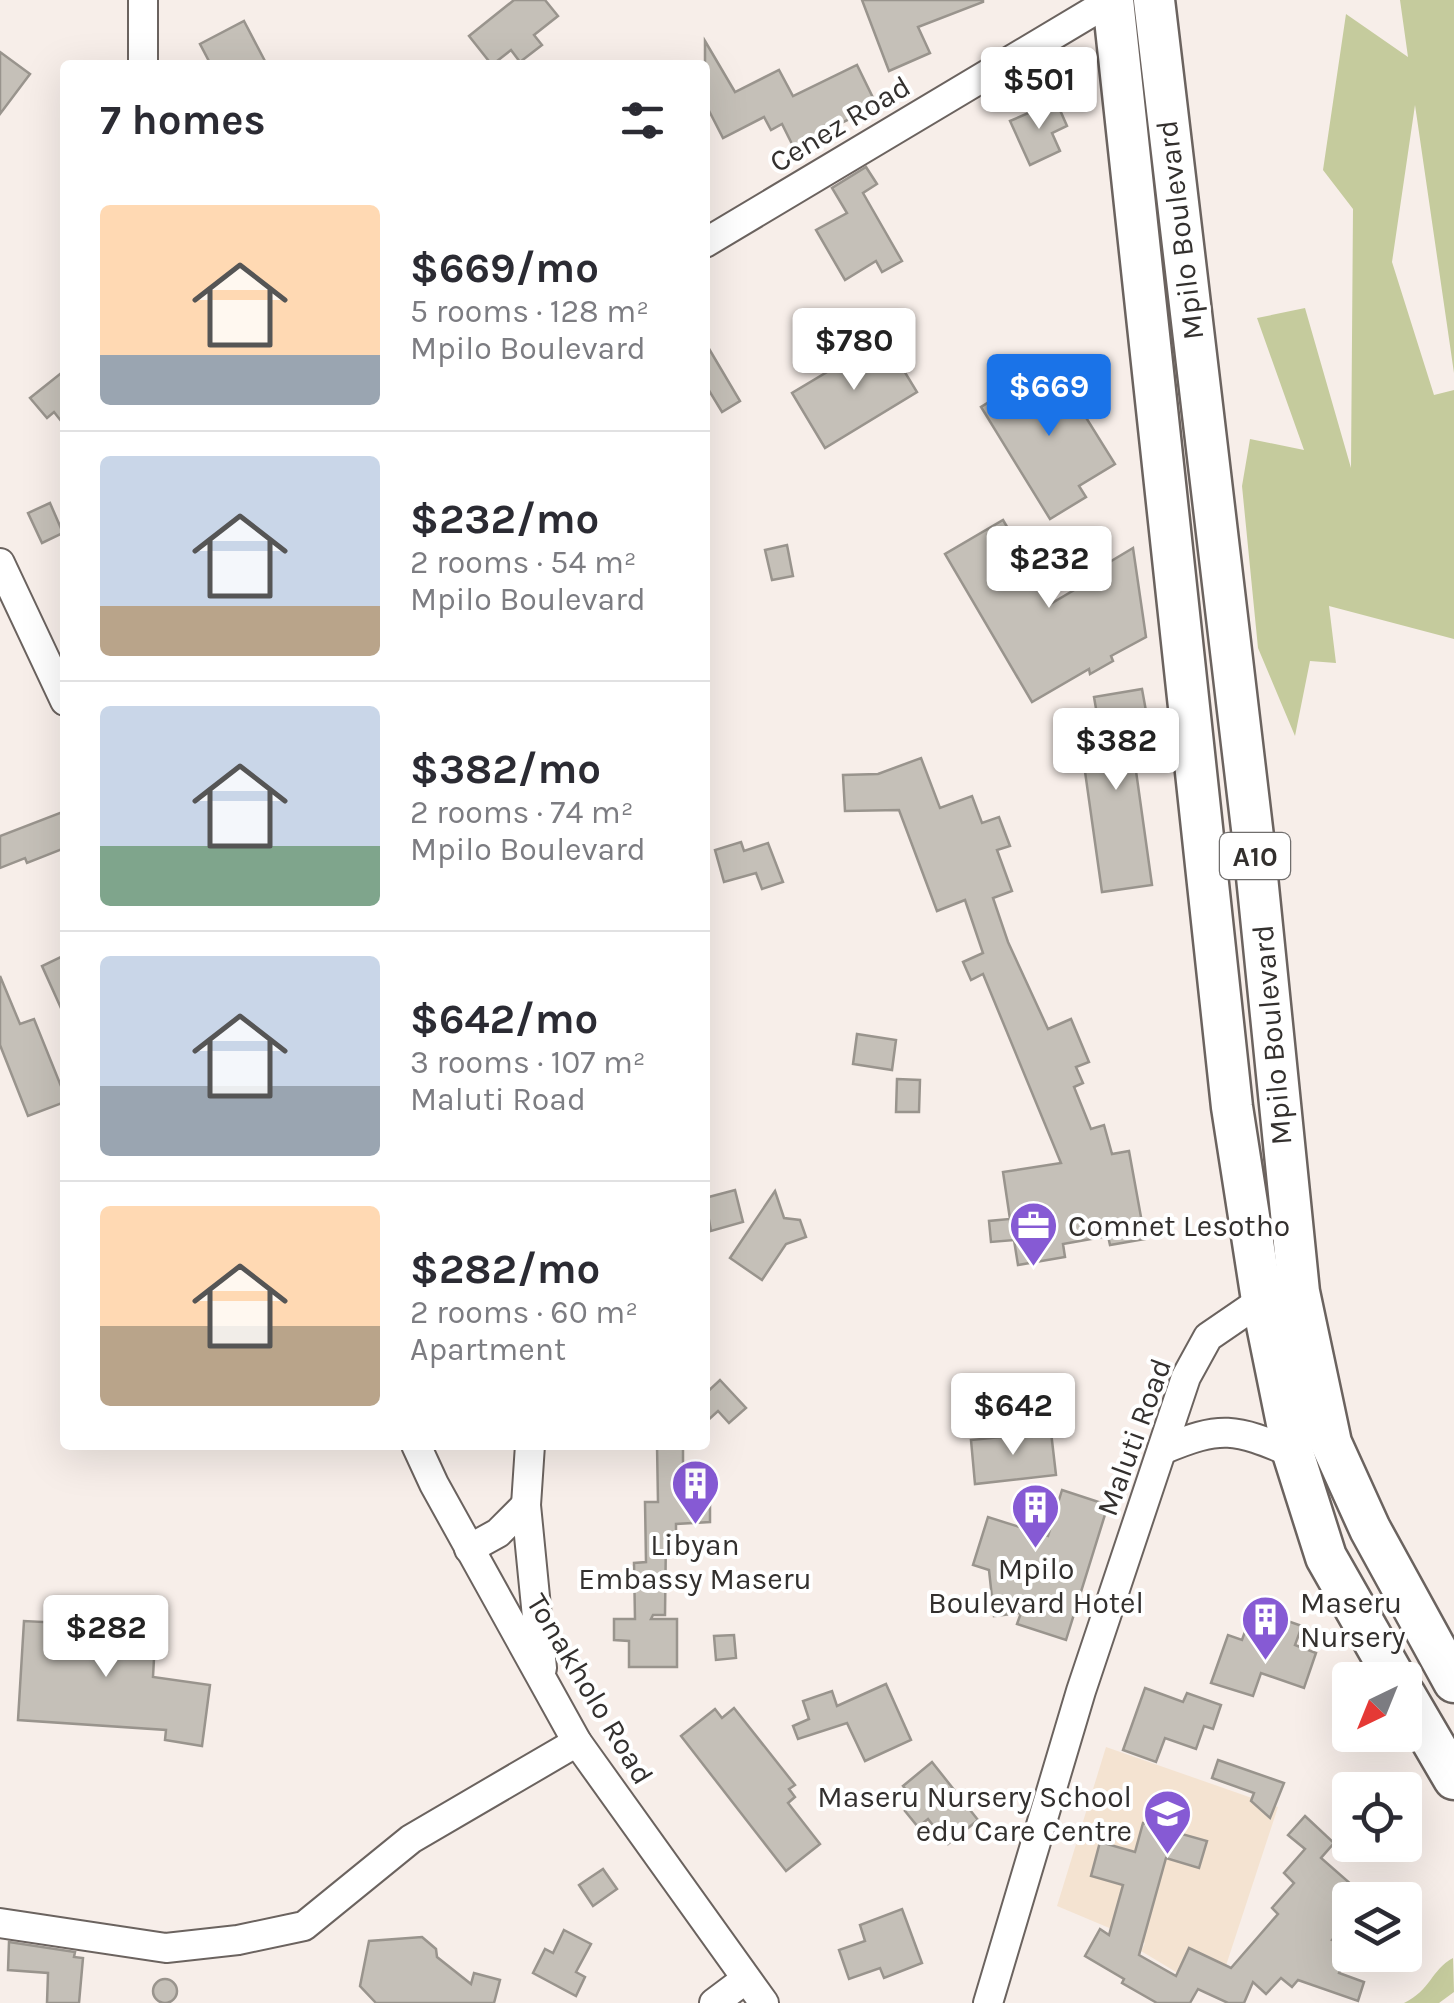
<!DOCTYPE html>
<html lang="en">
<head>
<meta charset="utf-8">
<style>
  :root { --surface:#fff; --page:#f7f7f7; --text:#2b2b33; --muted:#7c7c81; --line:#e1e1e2; --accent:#1a73e8 }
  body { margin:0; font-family:Karla,sans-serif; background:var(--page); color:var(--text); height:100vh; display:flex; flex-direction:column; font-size:38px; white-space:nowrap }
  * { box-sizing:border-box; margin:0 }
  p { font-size:32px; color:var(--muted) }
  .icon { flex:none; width:55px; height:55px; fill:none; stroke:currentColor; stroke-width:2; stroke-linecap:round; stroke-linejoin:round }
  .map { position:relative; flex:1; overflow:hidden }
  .drawer { position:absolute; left:60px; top:60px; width:650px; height:1390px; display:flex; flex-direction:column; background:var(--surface); border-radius:10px; box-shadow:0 10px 40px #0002 }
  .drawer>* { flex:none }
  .needle { width:65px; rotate:223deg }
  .tools { position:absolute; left:1332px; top:1662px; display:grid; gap:20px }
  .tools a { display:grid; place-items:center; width:90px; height:90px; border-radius:10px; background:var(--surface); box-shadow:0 10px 40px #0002; font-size:50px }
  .price { position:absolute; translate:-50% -85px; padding:0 22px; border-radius:10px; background:#fff; color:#222; font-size:32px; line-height:65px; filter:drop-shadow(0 2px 5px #0008) }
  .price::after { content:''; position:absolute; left:50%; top:60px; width:30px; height:22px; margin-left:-15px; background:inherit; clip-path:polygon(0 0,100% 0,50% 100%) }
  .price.active { background:var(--accent); color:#fff }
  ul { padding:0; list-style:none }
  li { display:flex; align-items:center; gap:30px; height:250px; padding:0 40px }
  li+li { border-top:2px solid var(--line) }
  li span { display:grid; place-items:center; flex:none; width:280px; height:200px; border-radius:10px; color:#555 }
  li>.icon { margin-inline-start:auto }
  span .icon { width:120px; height:120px; fill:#fffc; stroke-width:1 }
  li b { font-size:42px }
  h2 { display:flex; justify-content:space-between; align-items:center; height:120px; padding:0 40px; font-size:42px }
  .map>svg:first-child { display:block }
  .education { fill:#f4e3d1 }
  .green { fill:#c5cb9d }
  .building { fill:#c5c0b8; stroke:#99948d; stroke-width:2.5 }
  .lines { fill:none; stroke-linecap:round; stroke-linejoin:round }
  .minor-casing { stroke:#6b635f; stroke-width:32 }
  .highway-casing { stroke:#6b635f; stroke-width:45 }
  .minor { stroke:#fff; stroke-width:28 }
  .highway { stroke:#fff; stroke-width:40 }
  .labels { text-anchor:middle; stroke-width:8; stroke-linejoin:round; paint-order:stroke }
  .shield { fill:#fff; stroke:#706e6d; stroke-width:2.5 }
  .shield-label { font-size:28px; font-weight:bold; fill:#33302e }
  .street-label { font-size:30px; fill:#33302e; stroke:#fff }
  .poi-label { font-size:30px; fill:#33302e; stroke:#fff; text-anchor:start }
</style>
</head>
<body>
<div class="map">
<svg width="1454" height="2003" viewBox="0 0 1454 2003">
  <rect width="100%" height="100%" fill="#f7eee9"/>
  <polygon class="education" points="1106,1747 1278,1807 1216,1996 1141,1951 1145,1943 1057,1906"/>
  <g class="green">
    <polygon points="1400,0 1454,0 1454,373 1415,105 1392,262 1434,395 1454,390 1454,639 1329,606 1336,663 1310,661 1295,736 1258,648 1242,486 1250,439 1304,450 1257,318 1305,308 1351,468 1353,209 1323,170 1346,14 1408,57"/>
    <path d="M1453 1958 1454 1992 1439 2003H1404C1431 1990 1431 1970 1453 1958Z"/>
  </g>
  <g class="building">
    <polygon points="514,0 545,0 558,16 534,35 542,45 520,62 511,50 492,65 469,36"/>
    <polygon points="862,0 983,0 983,2 918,27 930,53 889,71"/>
    <polygon points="244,21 267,65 211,65 200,44"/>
    <polygon points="705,41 735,92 779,70 793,96 857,65 877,106 793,146 782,124 771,130 764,117 723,138 705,103"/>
    <polygon points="0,52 30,74 0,114"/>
    <polygon points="1056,101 1067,126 1052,133 1060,151 1030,165 1010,121"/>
    <polygon points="866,167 877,184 863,193 902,261 882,272 876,261 845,280 816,230 847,213 832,188"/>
    <polygon points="884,338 917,392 825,448 792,393"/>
    <polygon points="705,342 740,401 722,412 705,384"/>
    <polygon points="1052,363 1115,464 1079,486 1086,497 1050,519 981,407"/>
    <polygon points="65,370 65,426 54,412 47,418 30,398"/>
    <polygon points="50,503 63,533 42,543 28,513"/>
    <polygon points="1003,520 1052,603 1086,583 1083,578 1133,548 1146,637 1111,656 1113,661 1090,674 1089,669 1032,702 945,554"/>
    <polygon points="787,545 793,576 772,580 765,550"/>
    <polygon points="1142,689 1146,711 1128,714 1152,885 1102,892 1079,729 1099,726 1094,697"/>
    <polygon points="921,758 940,808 972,796 982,823 999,817 1010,846 997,850 1012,891 993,898 1008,942 1048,1029 1071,1019 1089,1062 1076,1067 1083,1083 1074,1087 1091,1129 1104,1125 1112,1154 1129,1151 1145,1239 1110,1245 1108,1236 1063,1244 1065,1257 1018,1265 1014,1240 991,1242 989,1221 1010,1219 1003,1172 1061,1163 983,974 971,980 963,962 983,953 965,900 937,911 899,810 845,811 843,775 878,774"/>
    <polygon points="65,811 65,848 27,863 25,858 0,868 0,836"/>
    <polygon points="741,842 744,851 768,843 783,882 762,889 756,873 724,882 715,850"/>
    <polygon points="65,955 65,1017 42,966"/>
    <polygon points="0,976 20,1024 34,1019 65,1096 65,1102 28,1116 0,1045"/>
    <polygon points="857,1034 896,1040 892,1070 853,1064"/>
    <polygon points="897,1079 920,1080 919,1112 896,1112"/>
    <polygon points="735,1190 743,1222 711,1231 705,1198"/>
    <polygon points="775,1191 784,1218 800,1220 806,1237 786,1244 762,1280 730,1258"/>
    <polygon points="720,1380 746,1408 729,1423 718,1411 705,1423 705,1394"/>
    <polygon points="1051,1432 1056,1475 975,1484 971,1440"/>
    <polygon points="657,1445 683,1445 683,1475 710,1476 710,1522 676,1524 676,1536 666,1535 665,1615 653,1615 651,1619 677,1619 677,1667 629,1667 629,1641 614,1640 614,1619 635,1619 634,1563 646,1562 645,1502 658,1502"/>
    <polygon points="1062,1490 1108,1505 1066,1640 1017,1624 1021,1613 994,1616 989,1570 973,1565 988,1517 1048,1536"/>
    <polygon points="1253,1609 1302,1626 1295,1645 1316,1653 1304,1688 1261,1673 1253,1696 1211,1683 1228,1635 1242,1640"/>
    <polygon points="82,1617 156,1622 153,1677 210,1685 202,1746 165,1740 166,1730 18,1720 24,1621 82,1624"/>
    <polygon points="734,1635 736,1658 716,1660 714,1636"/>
    <polygon points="886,1684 911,1740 865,1761 847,1723 798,1739 793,1726 809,1719 803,1701 832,1691 837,1706"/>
    <polygon points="1145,1688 1183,1702 1187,1693 1221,1705 1213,1729 1204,1726 1196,1749 1165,1738 1156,1762 1123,1750"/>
    <polygon points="734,1708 795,1785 789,1789 795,1797 788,1803 820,1844 786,1871 681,1736 715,1709 722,1718"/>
    <polygon points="1218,1760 1284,1783 1270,1818 1251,1801 1254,1793 1212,1778"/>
    <polygon points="932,1762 978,1820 948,1844 928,1819 918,1827 905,1811 916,1803 903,1786"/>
    <polygon points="1305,1816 1334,1843 1321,1858 1369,1900 1350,1900 1350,1919 1332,1940 1349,1946 1339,1973 1364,1982 1358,2001 1298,1980 1292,1987 1281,1978 1266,1994 1253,1982 1244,2003 1228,2003 1198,1989 1190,2003 1157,2003 1122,1983 1124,1979 1085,1956 1100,1929 1109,1935 1123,1885 1091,1876 1100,1842 1135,1852 1143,1823 1207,1841 1199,1868 1166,1858 1139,1955 1176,1976 1189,1948 1231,1968 1278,1914 1272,1908 1294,1883 1284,1873 1305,1849 1288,1835"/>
    <polygon points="603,1869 617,1889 593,1906 579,1885"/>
    <polygon points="902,1909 922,1963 884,1978 880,1968 849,1979 839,1950 865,1941 860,1925"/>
    <polygon points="564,1930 591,1944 576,1972 585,1977 576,1996 533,1973 545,1949 553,1953"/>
    <polygon points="422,1937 436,1949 437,1957 471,1984 474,1973 500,1980 494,2003 376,2003 360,1986 369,1941"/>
    <polygon points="9,1942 75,1952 74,1957 83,1958 79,2003 47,2003 48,1973 8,1970"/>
    <circle cx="165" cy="1991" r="12"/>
  </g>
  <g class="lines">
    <defs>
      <g id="minor">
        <polyline points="143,0 143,65"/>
        <polyline points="705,243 1112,0"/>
        <polyline points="0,563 65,701"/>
        <polyline points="416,1445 434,1484 577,1742 764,2003"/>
        <polyline points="530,1445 526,1505 542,1668"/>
        <path d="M1162 1450C1222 1425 1234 1428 1293 1453"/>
        <polyline points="469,1549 498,1533 526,1505"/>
        <polyline points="0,1923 166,1948 238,1940 304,1926 411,1839 577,1742"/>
        <polyline points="714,2003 746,1979"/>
        <polyline points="988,2003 1081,1691 1186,1377 1208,1337 1262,1300 1278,1297"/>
      </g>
      <g id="highway">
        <polyline points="1113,0 1232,1107 1262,1300 1293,1453 1326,1557 1396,1680"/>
        <polyline points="1154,0 1253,837 1299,1292 1331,1443 1370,1529 1454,1682"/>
        <polyline points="1405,1695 1454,1779"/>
      </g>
    </defs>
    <use href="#minor" class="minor-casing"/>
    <use href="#highway" class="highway-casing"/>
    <use href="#minor" class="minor"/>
    <use href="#highway" class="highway"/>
  </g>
  <defs>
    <symbol id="office-pin" viewBox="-11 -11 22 30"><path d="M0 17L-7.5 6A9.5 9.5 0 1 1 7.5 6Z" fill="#865ad4" stroke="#fff"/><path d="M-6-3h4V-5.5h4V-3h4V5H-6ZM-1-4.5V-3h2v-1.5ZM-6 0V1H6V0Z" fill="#fff"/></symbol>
    <symbol id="building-pin" viewBox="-11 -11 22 30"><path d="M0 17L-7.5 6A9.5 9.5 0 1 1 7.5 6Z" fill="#865ad4" stroke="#fff"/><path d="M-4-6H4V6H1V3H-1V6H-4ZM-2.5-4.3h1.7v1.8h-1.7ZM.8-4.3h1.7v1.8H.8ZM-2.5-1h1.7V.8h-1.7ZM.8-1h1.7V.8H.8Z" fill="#fff"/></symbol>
    <symbol id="school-pin" viewBox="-11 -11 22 30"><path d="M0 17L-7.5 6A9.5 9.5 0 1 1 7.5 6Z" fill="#865ad4" stroke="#fff"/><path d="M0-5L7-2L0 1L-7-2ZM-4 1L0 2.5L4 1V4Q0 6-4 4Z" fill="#fff"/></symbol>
  </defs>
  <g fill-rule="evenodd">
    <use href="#office-pin" x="1006" y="1198" width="55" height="75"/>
    <use href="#building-pin" x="668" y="1456" width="55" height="75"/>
    <use href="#building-pin" x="1008" y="1480" width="55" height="75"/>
    <use href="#building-pin" x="1238" y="1592" width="55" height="75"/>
    <use href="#school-pin" x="1140" y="1786" width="55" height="75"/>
  </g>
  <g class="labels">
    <rect class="shield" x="1220" y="833" width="70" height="46" rx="8"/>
    <g class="shield-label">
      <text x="1255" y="866">A10</text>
    </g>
    <g class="street-label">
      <text transform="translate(840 124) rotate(-31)" y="10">Cenez Road</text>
      <text transform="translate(1180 230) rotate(-97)" y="10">Mpilo Boulevard</text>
      <text transform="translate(1272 1035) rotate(-95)" y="10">Mpilo Boulevard</text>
      <text transform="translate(1134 1437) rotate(-70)" y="10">Maluti Road</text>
      <text transform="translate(590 1689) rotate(59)" y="10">Tonakholo Road</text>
    </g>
    <g class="poi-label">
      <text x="1068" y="1236">Comnet Lesotho</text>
      <text x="695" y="1555" text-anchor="middle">Libyan<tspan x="695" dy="34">Embassy Maseru</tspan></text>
      <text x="1036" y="1579" text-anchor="middle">Mpilo<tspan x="1036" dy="34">Boulevard Hotel</tspan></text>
      <text x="1300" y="1613">Maseru<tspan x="1300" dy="34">Nursery</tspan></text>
      <text x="1132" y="1807" text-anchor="end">Maseru Nursery School<tspan x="1132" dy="34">edu Care Centre</tspan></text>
    </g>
  </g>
</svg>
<div class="tools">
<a><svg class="needle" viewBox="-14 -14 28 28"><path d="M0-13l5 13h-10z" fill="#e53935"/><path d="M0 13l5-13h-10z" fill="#7c7c81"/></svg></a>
<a><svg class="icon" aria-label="locate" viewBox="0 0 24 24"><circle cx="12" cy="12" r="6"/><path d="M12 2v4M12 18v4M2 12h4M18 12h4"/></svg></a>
<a><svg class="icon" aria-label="layers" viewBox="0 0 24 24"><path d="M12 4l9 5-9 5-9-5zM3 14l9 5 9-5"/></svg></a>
</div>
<b class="price" style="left:1039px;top:132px">$501</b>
<b class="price" style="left:854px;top:393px">$780</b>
<b class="price active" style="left:1049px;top:439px">$669</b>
<b class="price" style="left:1049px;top:611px">$232</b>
<b class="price" style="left:1116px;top:793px">$382</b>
<b class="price" style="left:1013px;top:1458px">$642</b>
<b class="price" style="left:106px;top:1680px">$282</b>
<section class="drawer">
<h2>7 homes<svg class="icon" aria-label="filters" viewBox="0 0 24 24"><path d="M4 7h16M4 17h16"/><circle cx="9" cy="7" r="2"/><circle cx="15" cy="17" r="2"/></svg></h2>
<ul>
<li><span style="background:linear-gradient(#ffd9b3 75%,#9aa5b1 0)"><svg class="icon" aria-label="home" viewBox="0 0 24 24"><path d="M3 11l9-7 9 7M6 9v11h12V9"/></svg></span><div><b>$669/mo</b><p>5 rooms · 128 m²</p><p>Mpilo Boulevard</p></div></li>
<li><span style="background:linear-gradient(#c9d6e8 75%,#b9a48a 0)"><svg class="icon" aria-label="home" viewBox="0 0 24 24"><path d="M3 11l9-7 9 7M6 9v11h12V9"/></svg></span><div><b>$232/mo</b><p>2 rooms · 54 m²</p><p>Mpilo Boulevard</p></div></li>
<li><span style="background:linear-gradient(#c9d6e8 70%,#7fa58c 0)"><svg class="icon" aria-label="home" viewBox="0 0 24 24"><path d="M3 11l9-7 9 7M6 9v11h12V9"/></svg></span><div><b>$382/mo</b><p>2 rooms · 74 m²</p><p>Mpilo Boulevard</p></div></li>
<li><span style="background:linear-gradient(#c9d6e8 65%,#9aa5b1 0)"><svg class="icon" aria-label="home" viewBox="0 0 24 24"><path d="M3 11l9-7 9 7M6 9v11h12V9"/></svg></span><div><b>$642/mo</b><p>3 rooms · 107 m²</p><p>Maluti Road</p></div></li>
<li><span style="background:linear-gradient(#ffd9b3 60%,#b9a48a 0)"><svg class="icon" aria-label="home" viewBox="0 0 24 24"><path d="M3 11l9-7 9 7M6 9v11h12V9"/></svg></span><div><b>$282/mo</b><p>2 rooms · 60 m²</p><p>Apartment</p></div></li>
</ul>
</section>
</div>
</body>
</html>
